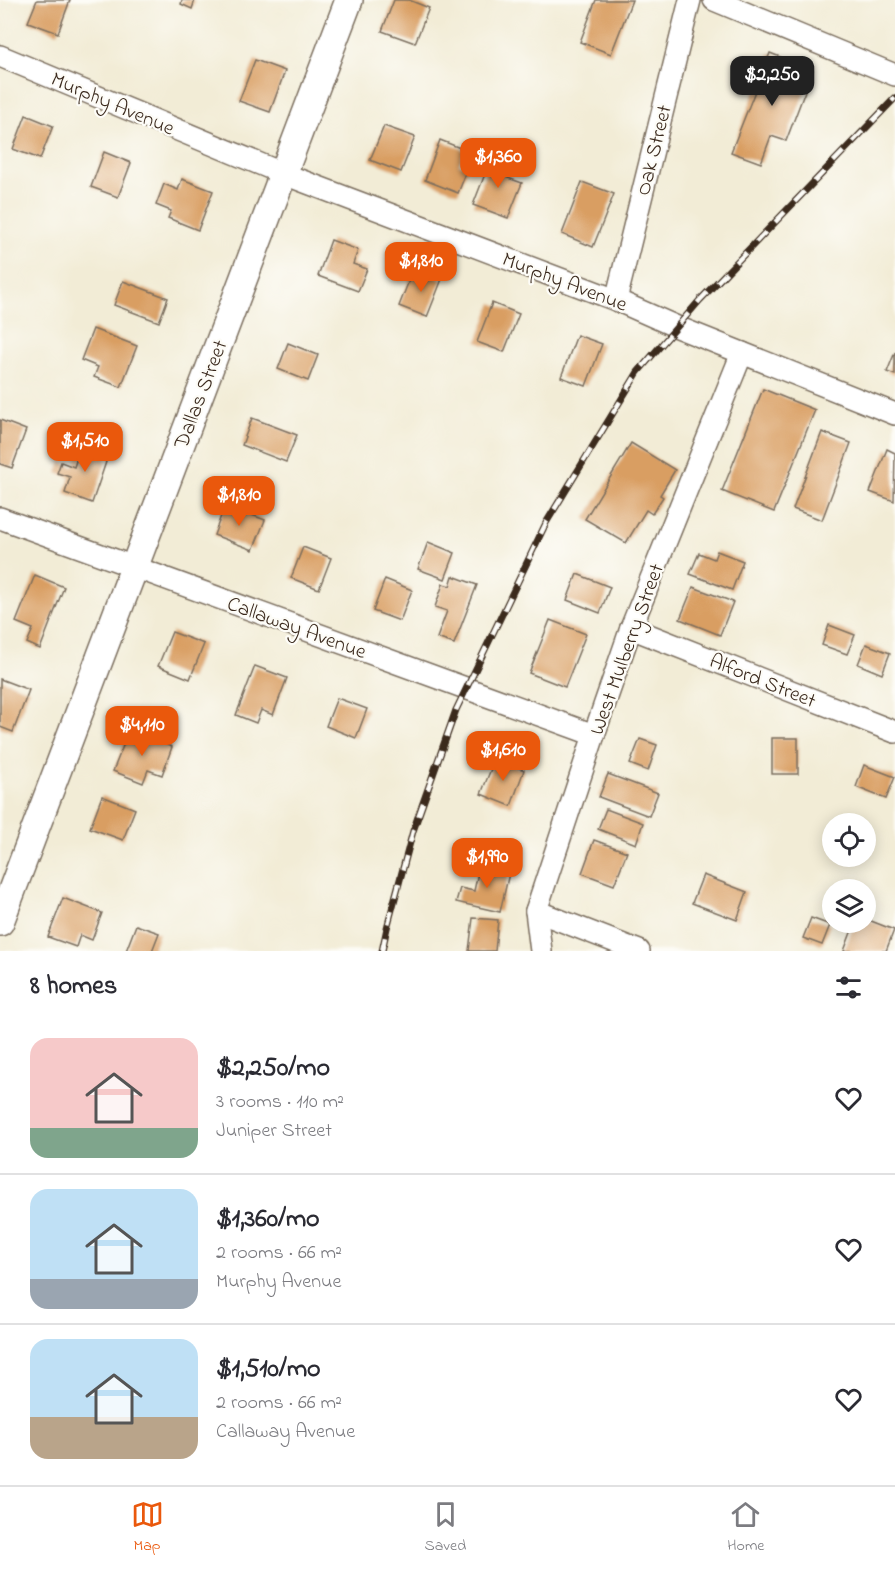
<!DOCTYPE html>
<html lang="en">
<head>
<meta charset="utf-8">
<style>
  :root { --surface:#fff; --page:#f2f2f3; --text:#2b2b33; --muted:#7c7c81; --line:#e1e1e2; --accent:#ea580c }
  body { margin:0; font-family:"Indie Flower",sans-serif; background:var(--page); color:var(--text); height:100vh; display:flex; flex-direction:column; font-size:22px; white-space:nowrap }
  * { box-sizing:border-box; margin:0 }
  p { font-size:20px; color:var(--muted) }
  .icon { flex:none; width:33px; height:33px; fill:none; stroke:currentColor; stroke-width:2; stroke-linecap:round; stroke-linejoin:round }
  .map { position:relative; height:951px; overflow:hidden }
  .drawer { display:flex; flex-direction:column; background:var(--surface); flex:1 }
  .drawer>* { flex:none }
  .fabs { position:absolute; left:822px; top:813px; display:grid; gap:12px }
  .fabs a { display:grid; place-items:center; width:54px; height:54px; border-radius:50%; background:var(--surface); box-shadow:0 3px 15px #0003; font-size:30px }
  .price { position:absolute; translate:-50% -51px; padding:0 14px; border-radius:12px; background:var(--accent); color:#fff; font-size:20px; line-height:39px; filter:drop-shadow(0 2px 3px #0008) }
  .price::after { content:''; position:absolute; left:50%; top:36px; width:18px; height:14px; margin-left:-9px; background:inherit; clip-path:polygon(0 0,100% 0,50% 100%) }
  .price.current { background:#222; color:#fff }
  ul { padding:0; list-style:none }
  li { display:flex; align-items:center; gap:18px; height:150px; padding:0 30px }
  li+li { border-top:2px solid var(--line) }
  li span { display:grid; place-items:center; flex:none; width:168px; height:120px; border-radius:18px; color:#555 }
  li>.icon { margin-inline-start:auto }
  span .icon { width:72px; height:72px; fill:#fffc; stroke-width:1 }
  li b { font-size:26px }
  h2 { display:flex; justify-content:space-between; align-items:center; height:72px; padding:0 30px; font-size:26px }
  .dock { display:flex; justify-content:space-around; align-items:center; height:84px; border-top:2px solid var(--line); background:var(--surface); font-size:16px; color:var(--muted) }
  .dock a { display:grid; justify-items:center; gap:3px }
  .dock .current { color:var(--accent) }
  .map>svg:first-child { display:block }
  .building { fill:#d99e62 }
  .lines { fill:none; stroke-linecap:round; stroke-linejoin:round }
  .minor-casing { stroke:#7b6e5e; stroke-width:24 }
  .tertiary-casing { stroke:#7b6e5e; stroke-width:30 }
  .minor { stroke:#fff; stroke-width:21 }
  .tertiary { stroke:#fff; stroke-width:27 }
  .rail-casing { stroke:#3b2a1e; stroke-width:7 }
  .rail { stroke:#fdfcf7; stroke-width:4.5; stroke-dasharray:14; stroke-linecap:butt }
  .labels { text-anchor:middle; stroke-width:4.5; stroke-linejoin:round; paint-order:stroke }
  .street-label { font-size:21px; fill:#3b2a1e; stroke:#fdfcf7 }
</style>
</head>
<body>
<div class="map">
<svg width="895" height="951" viewBox="0 0 895 951">
  <rect width="100%" height="100%" fill="#fdfcf7"/>
  <filter id="ink" filterUnits="userSpaceOnUse"><feTurbulence type="fractalNoise" baseFrequency=".0167" numOctaves="2"/><feDisplacementMap in="SourceGraphic" scale="12" xChannelSelector="R" yChannelSelector="G"/><feConvolveMatrix kernelMatrix="1 2 1 2 8 2 1 2 1" color-interpolation-filters="sRGB"/></filter>
  <filter id="wash" filterUnits="userSpaceOnUse"><feTurbulence type="fractalNoise" baseFrequency=".008" numOctaves="4" result="noise"/><feDisplacementMap in="SourceGraphic" scale="24" xChannelSelector="R" yChannelSelector="G"/><feGaussianBlur stdDeviation="1.35" result="paint"/><feColorMatrix in="noise" values="0 0 0 0 0 0 0 0 0 0 0 0 0 0 0 0 0 1.4 0 .05"/><feComposite in="paint" operator="in"/></filter>
  <g filter="url(#wash)">
    <rect width="100%" height="100%" fill="#f2ecd6"/>
    <g id="blocks">
      <g class="building">
        <polygon points="37,0 70,0 58,33 28,22"/>
        <polygon points="182,0 195,0 192,9 181,4"/>
        <polygon points="394,0 409,0 429,8 415,43 382,31"/>
        <polygon points="596,0 632,0 611,54 580,42"/>
        <polygon points="770,53 813,70 786,141 771,136 761,163 731,152"/>
        <polygon points="255,60 285,71 270,112 239,101"/>
        <polygon points="26,115 53,126 40,159 13,149"/>
        <polygon points="384,126 415,137 401,172 370,160"/>
        <polygon points="440,140 465,150 459,164 468,168 458,193 425,180"/>
        <polygon points="104,152 131,163 118,197 91,187"/>
        <polygon points="492,156 514,164 508,178 522,183 508,218 473,205"/>
        <polygon points="182,179 213,191 198,230 168,218 171,211 156,205 164,184 178,190"/>
        <polygon points="582,182 614,194 593,247 562,234"/>
        <polygon points="331,240 358,250 353,264 367,269 358,291 318,276"/>
        <polygon points="414,268 442,279 427,317 399,306"/>
        <polygon points="123,281 168,298 159,322 114,305"/>
        <polygon points="492,303 519,314 504,352 477,342"/>
        <polygon points="93,329 137,346 121,387 94,377 98,367 81,360"/>
        <polygon points="577,335 602,344 586,386 561,377"/>
        <polygon points="288,343 318,355 308,381 278,369"/>
        <polygon points="895,352 895,375 887,372"/>
        <polygon points="763,389 815,410 774,512 722,491"/>
        <polygon points="252,418 297,435 286,462 242,445"/>
        <polygon points="0,420 26,430 12,468 0,464"/>
        <polygon points="822,432 851,443 822,520 793,509"/>
        <polygon points="90,443 109,450 105,461 106,462 92,503 65,493 70,477 57,473 61,462 74,467 79,452 86,454"/>
        <polygon points="631,443 675,470 660,495 663,497 652,514 646,510 626,543 585,519"/>
        <polygon points="887,449 895,453 894,501 870,492"/>
        <polygon points="225,505 265,520 253,550 214,535"/>
        <polygon points="428,542 455,553 445,579 418,569"/>
        <polygon points="303,547 331,558 319,589 291,578"/>
        <polygon points="717,551 743,561 732,590 690,574 699,553 714,559"/>
        <polygon points="577,574 610,587 600,613 567,600"/>
        <polygon points="35,575 64,587 40,649 27,643 33,629 16,622"/>
        <polygon points="453,576 477,585 454,644 437,638 447,611 435,607 443,584 450,586"/>
        <polygon points="385,579 412,590 400,621 373,611"/>
        <polygon points="693,587 733,602 720,635 680,619"/>
        <polygon points="550,620 586,634 565,687 529,673"/>
        <polygon points="829,625 855,635 847,654 822,645"/>
        <polygon points="172,632 204,644 190,679 158,666"/>
        <polygon points="866,644 890,653 882,674 858,664"/>
        <polygon points="255,666 287,678 273,715 261,710 256,723 236,715"/>
        <polygon points="0,679 29,690 13,732 0,727"/>
        <polygon points="337,698 367,709 356,738 326,726"/>
        <polygon points="129,731 172,747 162,775 148,770 143,783 113,771"/>
        <rect x="772" y="738" width="26" height="36"/>
        <polygon points="640,739 657,745 648,771 630,764"/>
        <polygon points="495,759 524,770 511,806 481,794"/>
        <polygon points="864,765 895,777 886,799 856,787"/>
        <polygon points="608,774 658,793 649,816 599,797"/>
        <polygon points="102,796 135,809 123,840 90,828"/>
        <polygon points="606,809 643,823 636,844 598,829"/>
        <polygon points="594,840 627,852 614,885 582,873"/>
        <polygon points="480,863 510,869 500,912 456,902 460,888 474,891"/>
        <polygon points="703,875 747,892 737,920 692,903"/>
        <polygon points="63,898 102,913 92,940 80,935 76,947 48,937"/>
        <polygon points="473,918 498,920 495,951 469,951"/>
        <polygon points="811,918 830,925 822,945 803,938"/>
        <polygon points="866,919 894,930 886,951 844,951 855,922 866,922"/>
        <polygon points="136,925 159,933 152,951 126,951"/>
      </g>
    </g>
  </g>
  <g filter="url(#ink)">
    <use href="#blocks" fill-opacity="0" stroke="#7b6e5e" stroke-width="1.5"/>
    <g class="lines">
      <defs>
        <g id="minor">
          <polyline points="714,0 895,75"/>
          <polyline points="0,56 284,174 616,300 677,327 895,414"/>
          <polyline points="616,300 690,0"/>
          <polyline points="0,518 594,735"/>
          <polyline points="631,628 895,732"/>
          <polyline points="536,911 639,951"/>
          <polyline points="541,951 536,911 594,735 631,628 742,353"/>
        </g>
        <polyline id="tertiary" points="0,922 349,0"/>
      </defs>
      <use href="#minor" class="minor-casing"/>
      <use href="#tertiary" class="tertiary-casing"/>
      <use href="#minor" class="minor"/>
      <use href="#tertiary" class="tertiary"/>
      <defs>
        <polyline id="rail" points="382,951 387,928 413,831 456,710 546,523 638,372 700,300 895,98"/>
      </defs>
      <use href="#rail" class="rail-casing"/>
      <use href="#rail" class="rail"/>
    </g>
  </g>
  <g class="labels">
    <g class="street-label">
      <text transform="translate(113 103) rotate(23)" y="7">Murphy Avenue</text>
      <text transform="translate(653 150) rotate(-76)" y="7">Oak Street</text>
      <text transform="translate(565 281) rotate(21)" y="7">Murphy Avenue</text>
      <text transform="translate(200 394) rotate(-69)" y="7">Dallas Street</text>
      <text transform="translate(297 627) rotate(20)" y="7">Callaway Avenue</text>
      <text transform="translate(626 649) rotate(-70)" y="7">West Mulberry Street</text>
      <text transform="translate(763 680) rotate(22)" y="7">Alford Street</text>
    </g>
  </g>
</svg>
<div class="fabs">
<a><svg class="icon" aria-label="locate" viewBox="0 0 24 24"><circle cx="12" cy="12" r="6"/><path d="M12 2v4M12 18v4M2 12h4M18 12h4"/></svg></a>
<a><svg class="icon" aria-label="layers" viewBox="0 0 24 24"><path d="M12 4l9 5-9 5-9-5zM3 14l9 5 9-5"/></svg></a>
</div>
<b class="price current" style="left:772px;top:107px">$2,250</b>
<b class="price" style="left:498px;top:189px">$1,360</b>
<b class="price" style="left:421px;top:293px">$1,810</b>
<b class="price" style="left:85px;top:473px">$1,510</b>
<b class="price" style="left:239px;top:527px">$1,810</b>
<b class="price" style="left:142px;top:757px">$4,110</b>
<b class="price" style="left:503px;top:782px">$1,610</b>
<b class="price" style="left:487px;top:889px">$1,990</b>
</div>
<section class="drawer">
<h2>8 homes<svg class="icon" aria-label="filters" viewBox="0 0 24 24"><path d="M4 7h16M4 17h16"/><circle cx="9" cy="7" r="2"/><circle cx="15" cy="17" r="2"/></svg></h2>
<ul>
<li><span style="background:linear-gradient(#f6c9c9 75%,#7fa58c 0)"><svg class="icon" aria-label="home" viewBox="0 0 24 24"><path d="M3 11l9-7 9 7M6 9v11h12V9"/></svg></span><div><b>$2,250/mo</b><p>3 rooms · 110 m²</p><p>Juniper Street</p></div><svg class="icon" aria-label="heart" viewBox="0 0 24 24"><path d="M12 20l-8-8c-3-5 5-10 8-4 3-6 11-1 8 4z"/></svg></li>
<li><span style="background:linear-gradient(#bfe0f5 75%,#9aa5b1 0)"><svg class="icon" aria-label="home" viewBox="0 0 24 24"><path d="M3 11l9-7 9 7M6 9v11h12V9"/></svg></span><div><b>$1,360/mo</b><p>2 rooms · 66 m²</p><p>Murphy Avenue</p></div><svg class="icon" aria-label="heart" viewBox="0 0 24 24"><path d="M12 20l-8-8c-3-5 5-10 8-4 3-6 11-1 8 4z"/></svg></li>
<li><span style="background:linear-gradient(#bfe0f5 65%,#b9a48a 0)"><svg class="icon" aria-label="home" viewBox="0 0 24 24"><path d="M3 11l9-7 9 7M6 9v11h12V9"/></svg></span><div><b>$1,510/mo</b><p>2 rooms · 66 m²</p><p>Callaway Avenue</p></div><svg class="icon" aria-label="heart" viewBox="0 0 24 24"><path d="M12 20l-8-8c-3-5 5-10 8-4 3-6 11-1 8 4z"/></svg></li>
</ul>
</section>
<nav class="dock">
<a class="current"><svg class="icon" aria-label="map" viewBox="0 0 24 24"><path d="M3 6l6-2 6 2 6-2v14l-6 2-6-2-6 2zM9 4v14M15 6v14"/></svg>Map</a>
<a><svg class="icon" aria-label="saved" viewBox="0 0 24 24"><path d="M7 4h10v16l-5-4-5 4z"/></svg>Saved</a>
<a><svg class="icon" aria-label="home" viewBox="0 0 24 24"><path d="M3 11l9-7 9 7M6 9v11h12V9"/></svg>Home</a>
</nav>
</body>
</html>
